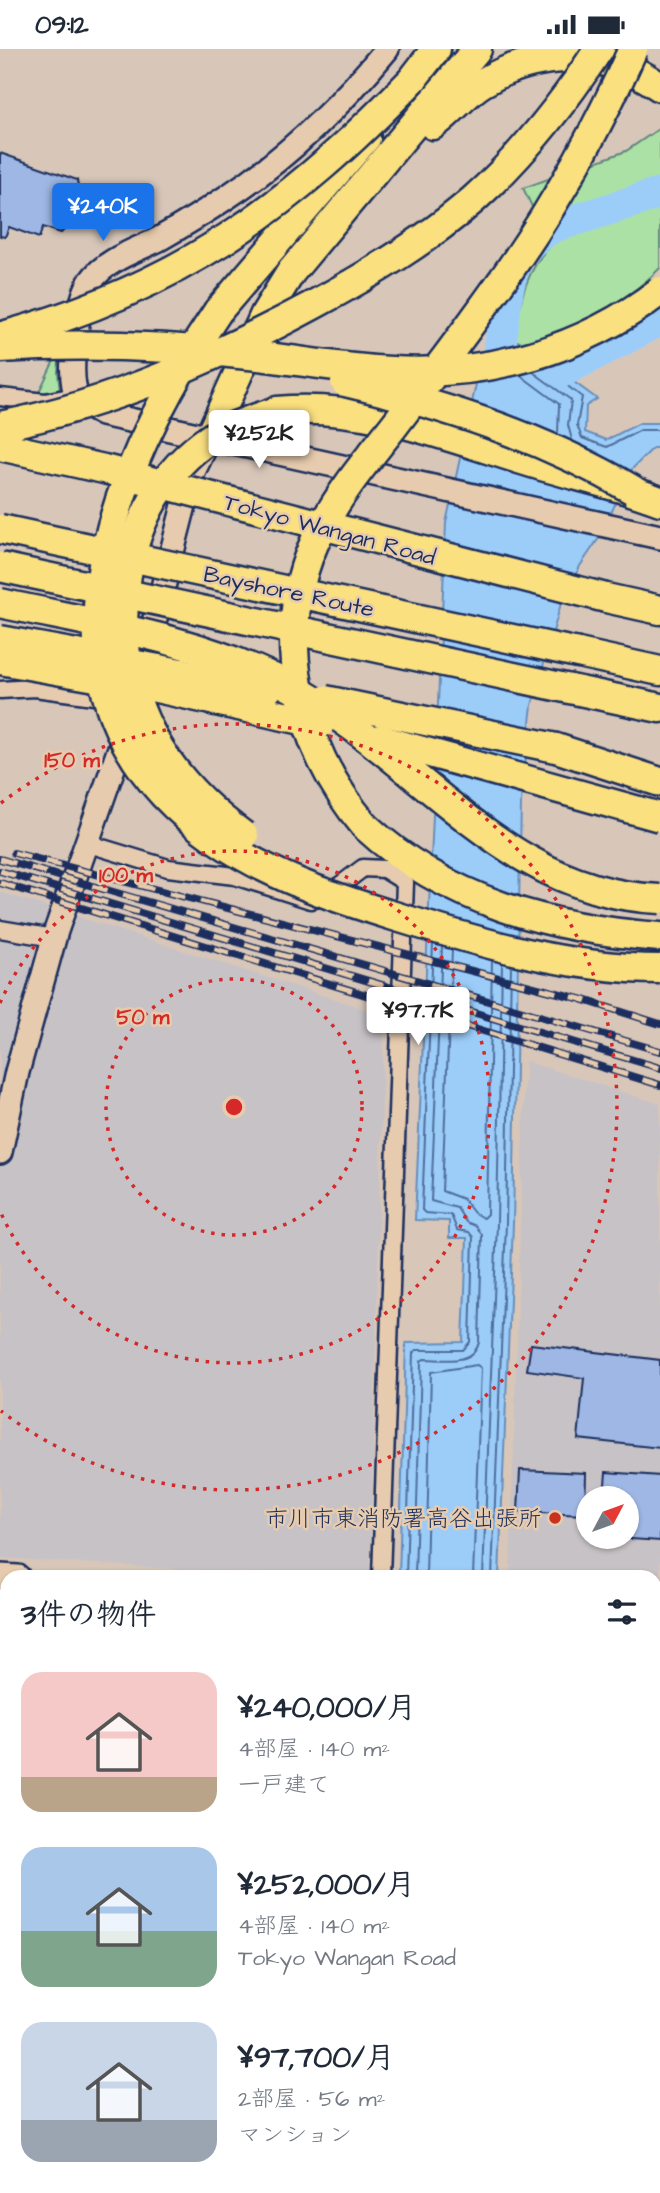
<!DOCTYPE html>
<html lang="ja">
<head>
<meta charset="utf-8">
<style>
  :root { --surface:#fff; --page:#f2f2f3; --text:#1f2937; --muted:#747a83; --accent:#1a73e8 }
  body { margin:0; font-family:"Architects Daughter","Klee One",sans-serif; background:var(--page); color:var(--text); height:100vh; display:flex; flex-direction:column; font-size:26px; white-space:nowrap }
  * { box-sizing:border-box; margin:0 }
  p { font-size:23px; color:var(--muted) }
  .icon { flex:none; width:38px; height:38px; fill:none; stroke:currentColor; stroke-width:2; stroke-linecap:round; stroke-linejoin:round }
  .map { position:relative; flex:1; overflow:hidden }
  .panel { position:absolute; left:0px; top:1521px; width:662px; height:625px; display:flex; flex-direction:column; background:var(--surface); border-radius:21px 21px 0 0; box-shadow:0 2px 5px #0004 }
  .panel>* { flex:none }
  .needle { width:46px; rotate:49deg }
  .controls { position:absolute; left:576px; top:1437px; display:grid; gap:14px }
  .controls a { display:grid; place-items:center; width:63px; height:63px; border-radius:50%; background:var(--surface); box-shadow:0 2px 5px #0004; font-size:35px }
  .price { position:absolute; translate:-50% -60px; padding:0 16px; border-radius:7px; background:#fff; color:#222; font-size:23px; line-height:46px; filter:drop-shadow(0 2px 4px #0008) }
  .price::after { content:''; position:absolute; left:50%; top:42px; width:21px; height:16px; margin-left:-10px; background:inherit; clip-path:polygon(0 0,100% 0,50% 100%) }
  .price.current { background:var(--accent); color:#fff }
  ul { padding:0; list-style:none }
  li { display:flex; align-items:center; gap:21px; height:175px; padding:0 21px }
  li span { display:grid; place-items:center; flex:none; width:196px; height:140px; border-radius:21px; color:#555 }
  li>.icon { margin-inline-start:auto }
  span .icon { width:84px; height:84px; fill:#fffc; stroke-width:1 }
  li b { font-size:30px }
  h2 { display:flex; justify-content:space-between; align-items:center; height:84px; padding:0 21px; font-size:30px }
  .status { display:flex; justify-content:space-between; align-items:center; height:49px; padding:0 35px; background:var(--surface); direction:ltr }
  .status svg { height:19px; fill:currentColor }
  .map>svg:first-child { display:block }
  .built { fill:#c7c2c6; fill-rule:evenodd }
  .green { fill:#abe1a4; stroke:#638881; stroke-width:2 }
  .water { fill:#9ccdf9; stroke:#688ebb; stroke-width:2 }
  .pier { fill:#d8c7b9 }
  .lines { fill:none; stroke-linecap:round; stroke-linejoin:round }
  .shore { stroke:#4f6e9c; stroke-width:2 }
  .river { stroke:#9ccdf9; stroke-width:32 }
  .building { fill:#9eb7e4; stroke:#1b2f5e; stroke-width:2 }
  .street-casing { stroke:#1b2f5e; stroke-width:21 }
  .secondary-casing { stroke:#1b2f5e; stroke-width:28 }
  .highway-casing { stroke:#1b2f5e; stroke-width:33 }
  .street { stroke:#e7cbae; stroke-width:16 }
  .secondary { stroke:#e7cbae; stroke-width:23 }
  .highway { stroke:#fbe080; stroke-width:28 }
  .rail-casing { stroke:#1b2f5e; stroke-width:8 }
  .rail { stroke:#e7cbae; stroke-width:5; stroke-dasharray:16; stroke-linecap:butt }
  .highway-bridge-casing { stroke:#1b2f5e; stroke-width:33; stroke-linecap:butt }
  .highway-bridge { stroke:#fbe080; stroke-width:28 }
  .ring { fill:none; stroke:#d62828; stroke-width:3.5; stroke-dasharray:3.5 7 }
  .poi-dot { fill:#c8321e; stroke:#e7cbae; stroke-width:2.5 }
  .labels { text-anchor:middle; stroke-width:5; stroke-linejoin:round; paint-order:stroke }
  .street-label { font-size:23px; fill:#1b2f5e; stroke:#e7cbae }
  .poi-label { font-size:23px; fill:#1b2f5e; stroke:#e7cbae; text-anchor:end }
  .centre { fill:#d62828; stroke:#e7cbae; stroke-width:3.5 }
  .ring-label { font-size:21px; text-anchor:middle; font-weight:bold; fill:#d62828; stroke:#e7cbae; stroke-width:5; stroke-linejoin:round; paint-order:stroke }
</style>
</head>
<body>
<div class="status"><b>09:12</b><svg viewBox="0 0 49 12"><path d="M0 12V9h3v3zM5 12V6h3v6zM10 12V3h3v9zM15 12V0h3v12zM26 1h20v11H26zM47 4h2v5h-2z"/></svg></div>
<div class="map">
<svg width="660" height="2144" viewBox="0 0 660 2144">
  <rect width="100%" height="100%" fill="#d8c7b9"/>
  <filter id="ink" filterUnits="userSpaceOnUse"><feTurbulence type="fractalNoise" baseFrequency=".0143" numOctaves="2"/><feDisplacementMap in="SourceGraphic" scale="14" xChannelSelector="R" yChannelSelector="G"/><feConvolveMatrix kernelMatrix="1 2 1 2 8 2 1 2 1" color-interpolation-filters="sRGB"/></filter>
  <g filter="url(#ink)">
    <g class="built">
      <polygon points="0,843 384,966 370,1528 307,1528 0,1509"/>
      <path d="M525 1012 660 1055V1562H655L654 1528H510ZM588 1449H626V1488H588Z"/>
      <polygon points="5,1555 7,1555 7,2138 654,2138 654,1745 660,1744 660,2144 0,2144 0,1571"/>
    </g>
    <g class="green">
      <polygon points="660,79 660,132 538,170 523,139 626,102"/>
      <path d="M660 151V219C631 249 557 299 514 295 519 253 525 216 560 188Z"/>
      <polygon points="61,297 58,323 60,344 37,347"/>
    </g>
    <g class="water">
      <polygon points="518,292 597,350 586,357 585,383 606,391 640,374 660,374 660,399 653,399 632,420 599,489 580,517 560,558 532,656 521,752 513,1174 499,1528 399,1528 406,1294 463,1293 467,1189 449,1189 449,1172 415,1171 446,474 476,335 488,300"/>
      <polygon points="660,1608 660,1737 655,1738 654,1609"/>
    </g>
    <polygon class="pier" points="398,1522 502,1526 397,1528"/>
    <g class="lines">
      <g class="shore">
        <polyline points="544,319 582,348 577,376 582,389 607,398 641,381 660,381"/>
        <polyline points="533,323 571,351 568,376 572,391"/>
        <polyline points="520,326 559,355 558,385"/>
        <polyline points="452,901 442,1142 463,1150 474,1164 483,1169 487,1165 492,912"/>
        <polyline points="406,1528 413,1304 416,1301 463,1301 470,1293 473,1188 469,1183 457,1181 451,1166 425,1164 422,1161 433,895"/>
        <path d="M415 1528 421 1312 424 1310C443 1310 474 1317 479 1293L482 1186 476 1177 466 1173 457 1159 431 1152 442 898"/>
        <polyline points="426,1528 431,1323 477,1316 481,1319 473,1528"/>
        <polyline points="483,1528 497,1174 502,914"/>
        <polyline points="492,1528 506,1174 511,916"/>
      </g>
      <g class="river">
        <path d="M500 298C508 248 503 204 553 178L660 144"/>
        <polyline points="561,323 660,271"/>
      </g>
    </g>
    <g class="building">
      <polygon points="0,104 77,131 80,151 74,170 61,184 43,178 39,189 9,178 5,188 0,187"/>
      <polygon points="531,1295 660,1311 660,1399 578,1390 584,1329 527,1321"/>
      <polygon points="520,1421 586,1424 585,1466 518,1463"/>
      <polygon points="606,1423 660,1427 660,1492 601,1488 626,1488 626,1449 604,1449"/>
      <polygon points="7,1640 7,1678 2,1677"/>
      <polygon points="660,1748 660,1958 654,1960 654,1749"/>
      <polygon points="7,1946 7,2040 0,2038 0,1966"/>
      <polygon points="660,1958 660,1979 654,1980 654,1960"/>
      <polygon points="0,2104 7,2106 7,2138 50,2138 48,2144 0,2144"/>
      <polygon points="280,2138 316,2138 314,2144 295,2144"/>
      <polygon points="505,2138 649,2138 660,2144 503,2144"/>
    </g>
    <g class="lines">
      <defs>
        <g id="street">
          <polyline points="0,348 45,353 65,349"/>
          <polyline points="0,641 35,639 116,650"/>
          <polyline points="86,794 168,819 235,827 311,851 326,847 363,819 384,820 405,833 381,1528"/>
          <polyline points="0,880 54,889"/>
          <polyline points="654,1599 660,1598"/>
          <polyline points="0,2066 7,2068"/>
          <polyline points="204,2138 220,2144"/>
        </g>
        <g id="secondary">
          <path d="M387 0C341 56 288 108 227 148 205 163 182 177 159 190 137 201 105 211 91 232 78 250 66 326 77 346 83 355 93 360 102 365L660 488"/>
          <polyline points="139,632 192,425 206,396"/>
          <polyline points="0,1103 17,1023 56,882 128,676"/>
          <polyline points="0,1527 18,1528"/>
          <polyline points="654,1548 660,1547"/>
        </g>
        <g id="highway">
          <polyline points="398,49 436,0"/>
          <path d="M433 76C451 64 464 45 482 34 538 0 609 0 660 38"/>
          <polyline points="218,262 366,89"/>
          <path d="M277 362C364 353 449 389 532 414 574 427 619 436 660 452"/>
          <polyline points="210,387 265,265 291,223 477,0"/>
          <polyline points="606,549 660,561"/>
          <polyline points="578,604 660,622"/>
          <polyline points="570,640 660,659"/>
          <polyline points="556,699 660,733"/>
          <path d="M365 777C446 852 552 880 660 888"/>
        </g>
      </defs>
      <use href="#street" class="street-casing"/>
      <use href="#secondary" class="secondary-casing"/>
      <use href="#highway" class="highway-casing"/>
      <use href="#street" class="street"/>
      <use href="#secondary" class="secondary"/>
      <use href="#highway" class="highway"/>
      <defs>
        <g id="rail">
          <polyline points="14,804 581,950 660,975"/>
          <polyline points="0,810 660,1002"/>
          <polyline points="0,822 660,1019"/>
          <polyline points="0,834 660,1036"/>
        </g>
      </defs>
      <use href="#rail" class="rail-casing"/>
      <use href="#rail" class="rail"/>
      <defs>
        <g id="highway-bridge">
          <path d="M218 262C109 423 15 649 213 788 267 826 332 848 394 867 481 894 568 920 660 920"/>
          <path d="M3 287C179 238 288 160 413 30"/>
          <path d="M0 299C83 294 166 297 249 306 297 311 344 320 391 322 489 328 583 301 660 242"/>
          <path d="M345 333C446 357 543 388 633 441"/>
          <path d="M0 377C112 355 215 309 315 255 371 225 426 192 474 150 523 106 563 55 599 0"/>
          <polyline points="0,397 104,420 606,549"/>
          <polyline points="0,480 578,604"/>
          <polyline points="0,518 570,640"/>
          <path d="M0 554C96 575 197 589 285 635 417 703 502 845 660 850"/>
          <polyline points="0,591 268,640"/>
          <polyline points="0,611 152,638 320,675"/>
          <polyline points="325,651 556,699"/>
          <polyline points="379,690 660,768"/>
          <path d="M365 777C296 696 270 580 320 482 339 444 367 411 393 378 426 335 459 292 491 247 547 171 595 86 633 0"/>
          <path d="M244 787C207 760 176 730 154 690 100 595 116 451 212 388 232 376 255 370 277 362"/>
        </g>
      </defs>
      <use href="#highway-bridge" class="highway-bridge-casing"/>
      <use href="#highway-bridge" class="highway-bridge"/>
    </g>
  </g>
  <g class="ring">
    <circle cx="234" cy="1058" r="128"/>
    <path d="M0 954A256 256 0 1 1 0 1162"/>
    <path d="M1 754A383 383 0 1 1 1 1362"/>
  </g>
  <circle class="poi-dot" cx="555" cy="1469" r="7"/>
  <g class="labels">
    <g class="street-label">
      <text transform="translate(330 480) rotate(15)" y="8">Tokyo Wangan Road</text>
      <text transform="translate(289 542) rotate(12)" y="8">Bayshore Route</text>
    </g>
    <g class="poi-label">
      <text x="541" y="1477">市川市東消防署高谷出張所</text>
    </g>
  </g>
  <circle cx="234" cy="1058" r="10" class="centre"/>
  <g class="ring-label">
    <text x="72" y="718">150 m</text>
    <text x="126" y="833">100 m</text>
    <text x="143" y="975">50 m</text>
  </g>
</svg>
<div class="controls">
<a><svg class="needle" viewBox="-14 -14 28 28"><path d="M0-13l5 13h-10z" fill="#e53935"/><path d="M0 13l5-13h-10z" fill="#747a83"/></svg></a>
</div>
<b class="price current" style="left:103px;top:194px">¥240K</b>
<b class="price" style="left:259px;top:421px">¥252K</b>
<b class="price" style="left:418px;top:998px">¥97.7K</b>
<section class="panel">
<h2>3件の物件<svg class="icon" aria-label="filters" viewBox="0 0 24 24"><path d="M4 7h16M4 17h16"/><circle cx="9" cy="7" r="2"/><circle cx="15" cy="17" r="2"/></svg></h2>
<ul>
<li><span style="background:linear-gradient(#f6c9c9 75%,#b9a48a 0)"><svg class="icon" aria-label="home" viewBox="0 0 24 24"><path d="M3 11l9-7 9 7M6 9v11h12V9"/></svg></span><div><b>¥240,000/月</b><p>4部屋 · 140 m²</p><p>一戸建て</p></div></li>
<li><span style="background:linear-gradient(#a9c7e8 60%,#7fa58c 0)"><svg class="icon" aria-label="home" viewBox="0 0 24 24"><path d="M3 11l9-7 9 7M6 9v11h12V9"/></svg></span><div><b>¥252,000/月</b><p>4部屋 · 140 m²</p><p>Tokyo Wangan Road</p></div></li>
<li><span style="background:linear-gradient(#c9d6e8 70%,#9aa5b1 0)"><svg class="icon" aria-label="home" viewBox="0 0 24 24"><path d="M3 11l9-7 9 7M6 9v11h12V9"/></svg></span><div><b>¥97,700/月</b><p>2部屋 · 56 m²</p><p>マンション</p></div></li>
</ul>
</section>
</div>
</body>
</html>
